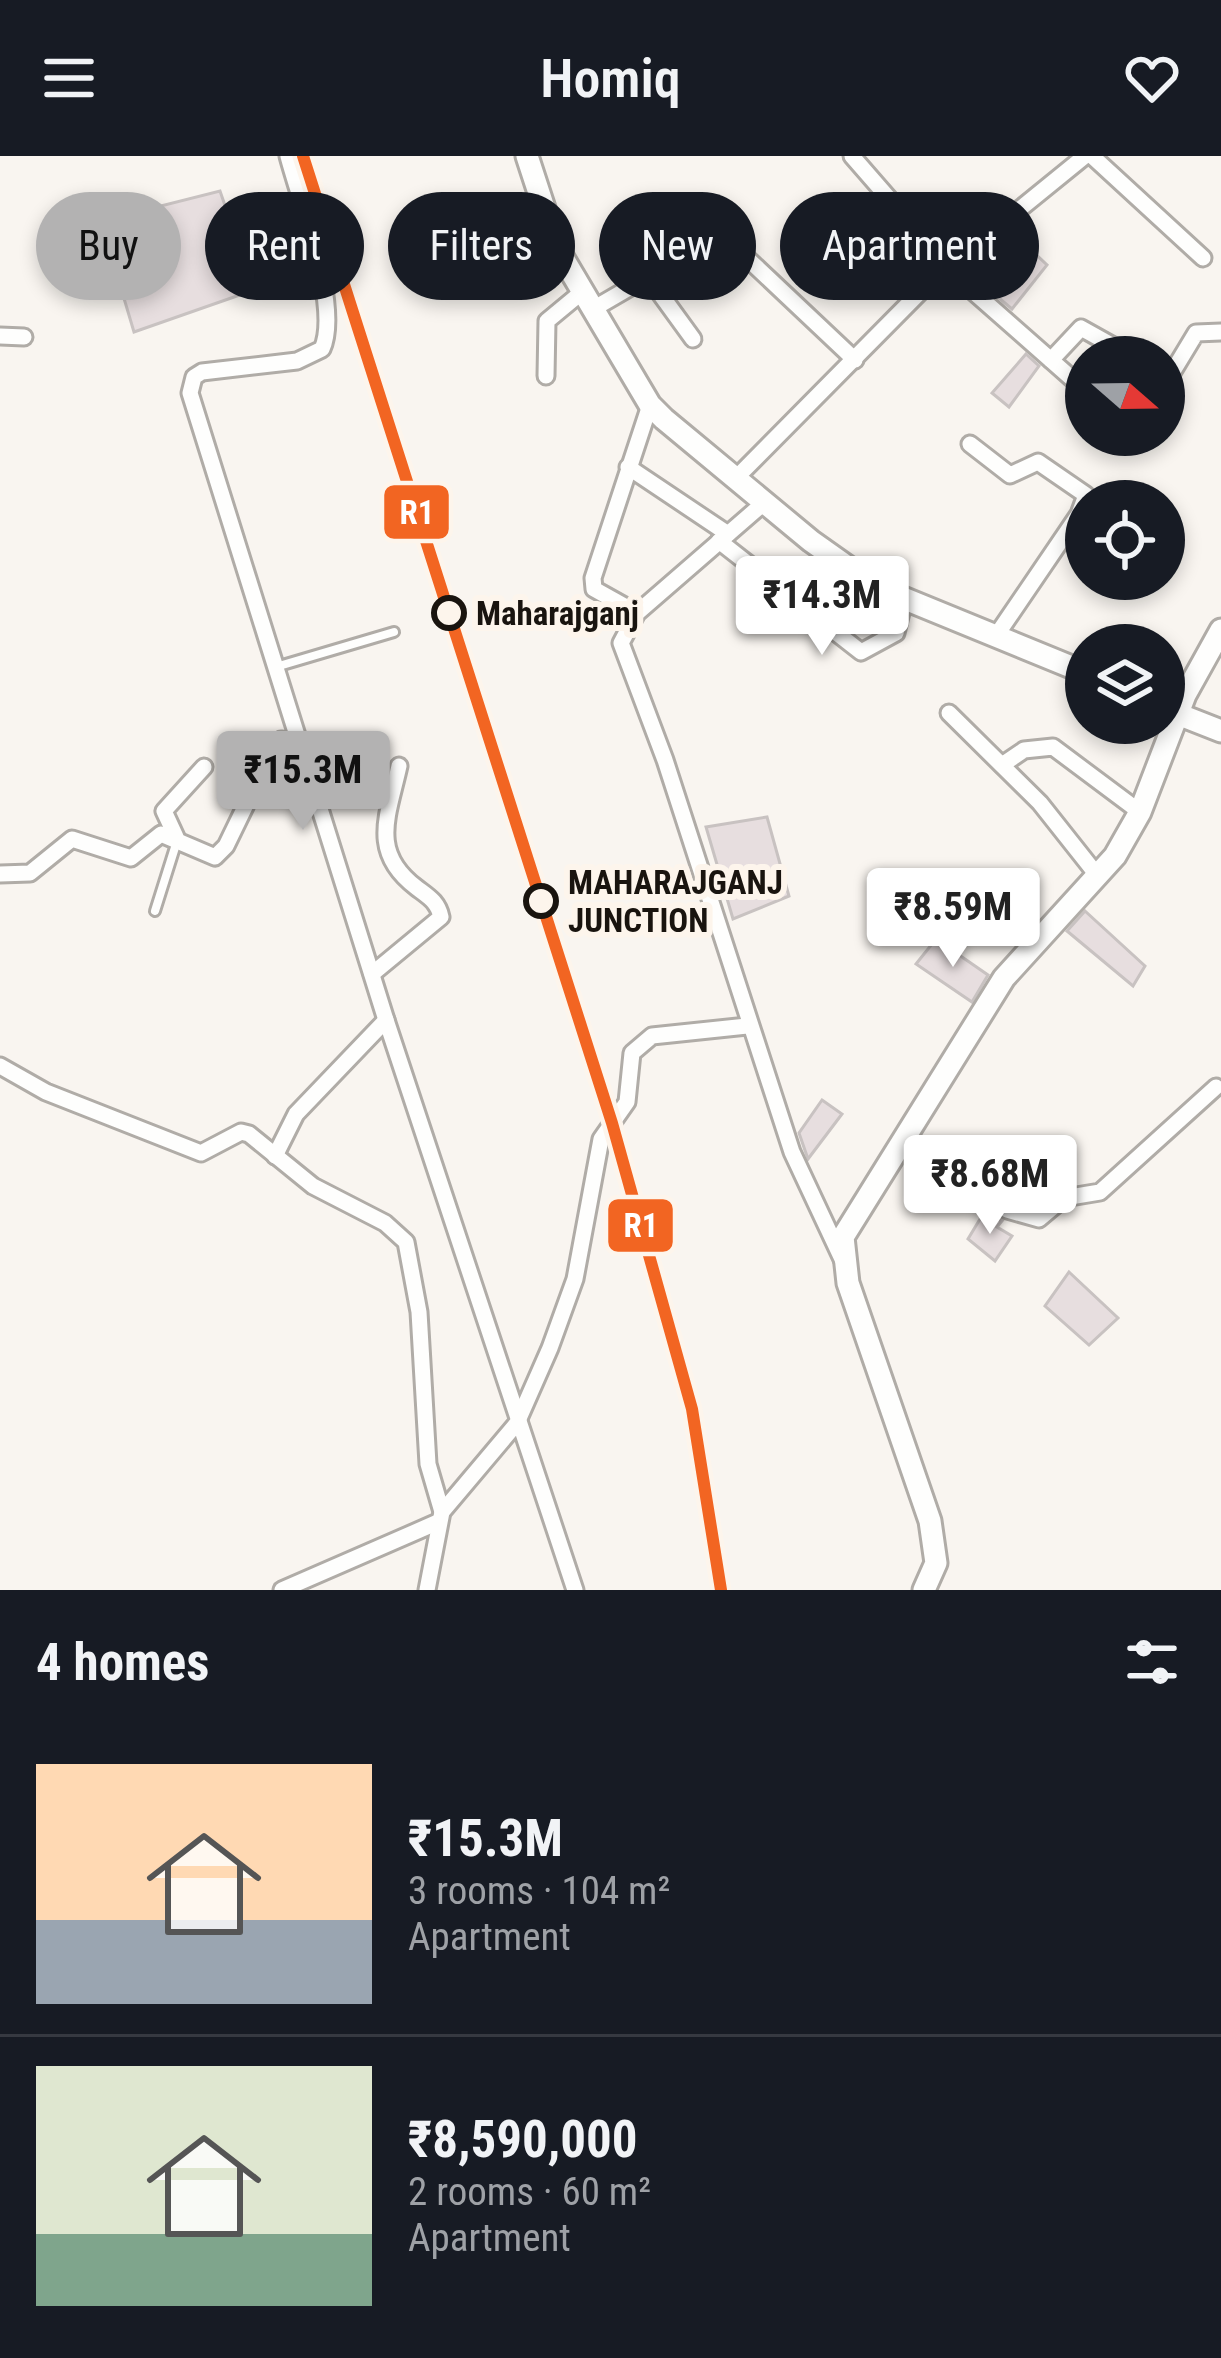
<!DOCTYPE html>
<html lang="en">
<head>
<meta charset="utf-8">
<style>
  :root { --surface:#171b24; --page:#242831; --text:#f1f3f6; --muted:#9ea1a6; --line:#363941; --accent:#b3b2b2 }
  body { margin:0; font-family:"Roboto Condensed",sans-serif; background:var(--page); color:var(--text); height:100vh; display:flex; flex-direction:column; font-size:45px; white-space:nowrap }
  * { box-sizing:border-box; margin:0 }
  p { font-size:39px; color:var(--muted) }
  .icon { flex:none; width:66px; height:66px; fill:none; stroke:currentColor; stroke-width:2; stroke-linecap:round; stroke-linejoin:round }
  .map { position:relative; height:1434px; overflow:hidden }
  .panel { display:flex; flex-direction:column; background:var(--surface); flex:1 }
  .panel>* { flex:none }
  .hud { position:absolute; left:36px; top:36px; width:1149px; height:108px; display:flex; gap:24px }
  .needle { width:78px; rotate:110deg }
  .controls { position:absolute; left:1065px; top:180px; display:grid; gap:24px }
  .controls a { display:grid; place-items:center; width:120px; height:120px; border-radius:50%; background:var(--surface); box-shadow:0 6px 18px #0003; font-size:60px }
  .price { position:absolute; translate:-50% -102px; padding:0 27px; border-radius:12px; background:#fff; color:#222; font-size:39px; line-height:78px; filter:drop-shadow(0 3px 6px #0008) }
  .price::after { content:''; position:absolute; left:50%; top:72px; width:36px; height:27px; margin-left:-18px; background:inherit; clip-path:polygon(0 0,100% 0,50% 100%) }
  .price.on { background:var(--accent); color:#111 }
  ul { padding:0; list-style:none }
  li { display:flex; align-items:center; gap:36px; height:300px; padding:0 36px }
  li+li { border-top:3px solid var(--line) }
  li span { display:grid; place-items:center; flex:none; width:336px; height:240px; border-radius:0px; color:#555 }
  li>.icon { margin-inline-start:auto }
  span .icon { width:144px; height:144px; fill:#fffc; stroke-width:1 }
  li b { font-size:51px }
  h2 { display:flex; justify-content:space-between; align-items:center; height:144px; padding:0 36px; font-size:51px }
  .chip { padding:0 42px; border-radius:54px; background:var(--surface); box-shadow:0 6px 18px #0003; font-size:42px; line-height:108px }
  .chip.on { background:var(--accent); color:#111 }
  header { display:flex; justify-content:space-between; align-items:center; height:156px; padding:0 36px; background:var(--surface); font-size:54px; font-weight:600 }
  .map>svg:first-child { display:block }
  .building { fill:#e7dedf; stroke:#c8c2c1; stroke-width:3 }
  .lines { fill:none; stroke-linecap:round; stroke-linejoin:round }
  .lane-casing { stroke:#b0aca7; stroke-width:14 }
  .street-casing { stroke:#b0aca7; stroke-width:21 }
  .secondary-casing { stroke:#b0aca7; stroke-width:27 }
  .lane { stroke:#fefefd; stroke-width:8 }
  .street { stroke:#fefefd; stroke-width:15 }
  .secondary { stroke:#fefefd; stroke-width:21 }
  .rail-1-casing { stroke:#fdf5ec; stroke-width:21 }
  .rail-1 { stroke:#f26522; stroke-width:12 }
  .stop-dot { fill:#fdf5ec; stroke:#19140f; stroke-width:6 }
  .labels { text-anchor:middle; stroke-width:12; stroke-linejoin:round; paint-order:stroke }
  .stop-label { font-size:33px; font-weight:bold; fill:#19140f; stroke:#fdf5ec; text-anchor:start }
  .line-badge { stroke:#fdf5ec; stroke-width:4.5 }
  .badge-label { font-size:33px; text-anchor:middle; font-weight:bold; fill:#fff }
</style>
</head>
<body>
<header><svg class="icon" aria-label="menu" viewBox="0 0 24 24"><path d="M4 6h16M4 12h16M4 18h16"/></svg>Homiq<svg class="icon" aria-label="heart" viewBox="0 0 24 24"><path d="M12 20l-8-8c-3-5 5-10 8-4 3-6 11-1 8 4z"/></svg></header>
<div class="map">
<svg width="1221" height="1434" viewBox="0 0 1221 1434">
  <rect width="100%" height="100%" fill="#f9f5f0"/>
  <g class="building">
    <polygon points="220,35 254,134 134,176 101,65"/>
    <polygon points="1025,88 1047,109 1012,153 987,132"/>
    <polygon points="1026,198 1039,210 1009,251 992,237"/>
    <polygon points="767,661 789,740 733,763 706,671"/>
    <polygon points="1085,755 1145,810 1133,830 1067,775"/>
    <polygon points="936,783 988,819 972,846 916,808"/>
    <polygon points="822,944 842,958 808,1003 799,977"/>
    <polygon points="983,1058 1002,1065 997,1071 1012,1080 995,1105 968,1083"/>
    <polygon points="1069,1116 1118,1162 1089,1189 1045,1150"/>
  </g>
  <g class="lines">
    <defs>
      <g id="lane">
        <polyline points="279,510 394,476"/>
        <polyline points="155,755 177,685"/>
      </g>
      <g id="street">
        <path d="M288 0C300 46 341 151 322 193L297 205 202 216 194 221 190 237 386 864 575 1434"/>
        <polyline points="852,0 959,123 1086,235"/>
        <polyline points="1092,0 1203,102"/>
        <polyline points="714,71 855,204"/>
        <polyline points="593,153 648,121 693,183"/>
        <polyline points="0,180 24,181"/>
        <polyline points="1051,204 1081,172 1133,201"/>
        <polyline points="546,220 547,165 582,136"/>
        <polyline points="1164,230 1196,177 1221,176"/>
        <polyline points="970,288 1010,319 1038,306 1086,339 1079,358 998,477"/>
        <polyline points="628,311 728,378"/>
        <polyline points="738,320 930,126 1085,0"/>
        <polyline points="766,345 637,457 621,487 665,604 792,996 842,1103"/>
        <polyline points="719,385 861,496 896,477 904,444"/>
        <polyline points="637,457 594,433 593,422 650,249"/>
        <polyline points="949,557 1040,647 1097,719"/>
        <polyline points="1002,609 1024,594 1053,591 1140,656"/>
        <polyline points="176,681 164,655 204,611"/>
        <polyline points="0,718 30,717 72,683 131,702 161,678 215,701 226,690 275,589 281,584 302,587"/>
        <path d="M372 818 441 761C438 746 429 741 417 732 369 696 388 660 399 610"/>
        <polyline points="0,910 46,936 201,997 241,976 249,978 313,1030 385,1067 406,1086 419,1156 428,1308 442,1356"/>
        <polyline points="906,980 1007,1054 1039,1063 1064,1042 1100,1036 1216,931"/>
        <polyline points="275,1000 296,958 386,864"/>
        <polyline points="282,1434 438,1366"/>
        <polyline points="427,1434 442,1356 517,1267 550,1192 575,1123 601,983 627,946 632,897 652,880 747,870"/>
      </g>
      <g id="secondary">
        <polyline points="527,0 557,92 650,249 664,263 811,385 876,431 1086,517"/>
        <polyline points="1165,553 1221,575"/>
        <polyline points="924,1434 936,1407 930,1365 848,1127 843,1081 1004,822 1115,700 1140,656 1185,539 1221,474"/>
      </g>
    </defs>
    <use href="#lane" class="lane-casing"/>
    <use href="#street" class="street-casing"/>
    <use href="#secondary" class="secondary-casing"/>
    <use href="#lane" class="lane"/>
    <use href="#street" class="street"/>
    <use href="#secondary" class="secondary"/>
    <defs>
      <polyline id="rail-1" points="303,0 612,967 692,1253 721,1434"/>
    </defs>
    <use href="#rail-1" class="rail-1-casing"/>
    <use href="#rail-1" class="rail-1"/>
  </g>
  <g class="stop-dot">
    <circle cx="449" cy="457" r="15"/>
    <circle cx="541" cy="745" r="15"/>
  </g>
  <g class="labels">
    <g class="stop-label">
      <text x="476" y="469">Maharajganj</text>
      <text x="568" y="738">MAHARAJGANJ<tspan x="568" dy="38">JUNCTION</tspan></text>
    </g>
  </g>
  <g class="line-badge">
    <rect x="382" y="327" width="69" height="58" rx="12" fill="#f26522"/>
    <rect x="606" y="1041" width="69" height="57" rx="12" fill="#f26522"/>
  </g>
  <g class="badge-label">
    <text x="417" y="368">R1</text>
    <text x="641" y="1081">R1</text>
  </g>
</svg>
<div class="controls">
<a><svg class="needle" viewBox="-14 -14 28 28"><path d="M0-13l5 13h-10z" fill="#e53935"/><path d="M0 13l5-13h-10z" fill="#9ea1a6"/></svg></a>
<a><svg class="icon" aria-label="locate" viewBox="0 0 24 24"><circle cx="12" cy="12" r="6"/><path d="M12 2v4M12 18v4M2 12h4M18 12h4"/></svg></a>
<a><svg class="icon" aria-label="layers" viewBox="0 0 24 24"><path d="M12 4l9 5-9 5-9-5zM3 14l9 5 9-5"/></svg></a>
</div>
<b class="price" style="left:822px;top:502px">₹14.3M</b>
<b class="price on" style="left:303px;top:677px">₹15.3M</b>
<b class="price" style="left:953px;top:814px">₹8.59M</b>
<b class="price" style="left:990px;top:1081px">₹8.68M</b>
<div class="hud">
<a class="chip on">Buy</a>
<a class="chip">Rent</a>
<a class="chip">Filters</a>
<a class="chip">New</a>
<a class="chip">Apartment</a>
</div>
</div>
<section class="panel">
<h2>4 homes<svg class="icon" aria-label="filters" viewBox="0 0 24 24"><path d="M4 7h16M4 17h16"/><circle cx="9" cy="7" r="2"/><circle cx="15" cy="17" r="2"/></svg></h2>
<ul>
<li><span style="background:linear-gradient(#ffd9b3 65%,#9aa5b1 0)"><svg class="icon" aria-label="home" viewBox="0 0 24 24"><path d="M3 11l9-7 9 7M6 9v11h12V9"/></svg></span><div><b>₹15.3M</b><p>3 rooms · 104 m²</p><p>Apartment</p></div></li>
<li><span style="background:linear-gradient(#dfe7d0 70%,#7fa58c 0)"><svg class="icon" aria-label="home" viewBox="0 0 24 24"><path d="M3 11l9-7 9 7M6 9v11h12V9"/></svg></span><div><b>₹8,590,000</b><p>2 rooms · 60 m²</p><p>Apartment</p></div></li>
</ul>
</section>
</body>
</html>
